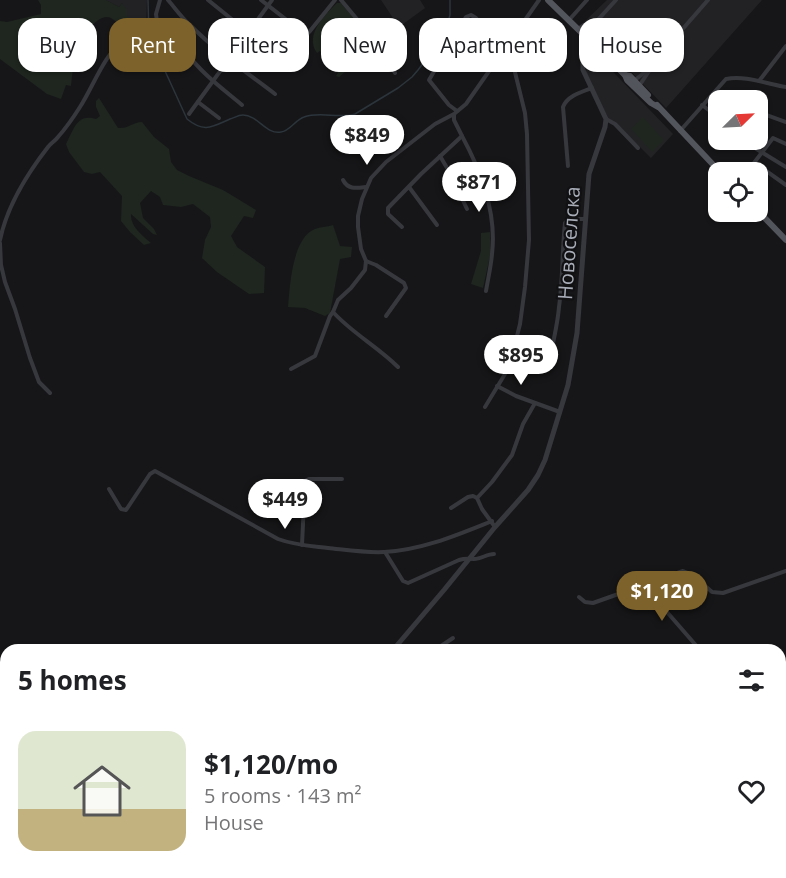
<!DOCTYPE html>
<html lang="en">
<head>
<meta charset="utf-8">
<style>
  :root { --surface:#fff; --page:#f6f6f6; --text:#202124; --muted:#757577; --line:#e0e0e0; --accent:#7e622b }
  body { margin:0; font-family:"Open Sans",sans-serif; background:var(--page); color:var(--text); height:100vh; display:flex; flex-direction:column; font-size:22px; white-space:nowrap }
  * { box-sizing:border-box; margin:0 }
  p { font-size:20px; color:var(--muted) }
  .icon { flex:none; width:33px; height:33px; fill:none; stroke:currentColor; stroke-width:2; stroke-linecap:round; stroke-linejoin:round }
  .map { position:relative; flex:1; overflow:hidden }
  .details { position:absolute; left:0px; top:644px; width:786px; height:236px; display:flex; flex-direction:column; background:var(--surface); border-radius:18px 18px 0 0; box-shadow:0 2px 4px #0004 }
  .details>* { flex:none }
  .top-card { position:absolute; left:18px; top:18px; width:750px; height:54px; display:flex; gap:12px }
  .needle { width:39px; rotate:66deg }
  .fabs { position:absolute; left:708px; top:90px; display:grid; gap:12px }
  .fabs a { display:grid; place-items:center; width:60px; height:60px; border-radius:12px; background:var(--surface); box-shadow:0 2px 4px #0004; font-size:30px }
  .price { position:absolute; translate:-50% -51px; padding:0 14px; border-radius:21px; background:#fff; color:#222; font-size:20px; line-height:39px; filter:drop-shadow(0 2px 3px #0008) }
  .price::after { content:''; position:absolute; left:50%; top:36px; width:18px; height:14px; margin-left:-9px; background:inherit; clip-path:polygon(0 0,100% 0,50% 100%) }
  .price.selected { background:var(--accent); color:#fff }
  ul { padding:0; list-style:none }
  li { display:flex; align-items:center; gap:18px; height:150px; padding:0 18px }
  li+li { border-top:2px solid var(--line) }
  li span { display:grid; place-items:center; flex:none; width:168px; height:120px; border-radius:18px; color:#555 }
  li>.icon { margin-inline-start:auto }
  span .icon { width:72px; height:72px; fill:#fffc; stroke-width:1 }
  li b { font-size:26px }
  h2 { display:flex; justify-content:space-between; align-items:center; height:72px; padding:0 18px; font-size:26px }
  .tag { padding:0 21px; border-radius:18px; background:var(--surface); box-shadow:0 2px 4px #0004; font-size:21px; line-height:54px }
  .tag.selected { background:var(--accent); color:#fff }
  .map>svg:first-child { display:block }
  .built { fill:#222225 }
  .green { fill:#1e261f }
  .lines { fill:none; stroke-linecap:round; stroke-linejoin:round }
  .stream { stroke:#2c353c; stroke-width:1.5 }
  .minor { stroke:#37383d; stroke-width:4 }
  .tertiary { stroke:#37383d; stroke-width:5 }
  .primary { stroke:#53555c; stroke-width:6 }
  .labels { text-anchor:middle; stroke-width:4.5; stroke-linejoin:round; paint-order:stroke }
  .street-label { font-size:20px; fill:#a8adb8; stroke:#111113 }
</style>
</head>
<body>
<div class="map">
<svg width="786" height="878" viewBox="0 0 786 878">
  <rect width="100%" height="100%" fill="#161618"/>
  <g class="built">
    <polygon points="106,0 147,0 146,28 140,30 126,15 122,3 119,7"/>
    <polygon points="381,0 420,0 425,8 399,27"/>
    <polygon points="607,0 762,0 666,108 618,58 620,55 583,23"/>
    <polygon points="590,48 673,134 651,158 619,126 608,118 586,71 588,52"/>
  </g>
  <g class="green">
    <path d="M38 0H106L119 7 122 3 127 10V15L131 20 123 28C119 25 115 20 111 18 98 12 82 37 77 47 74 56 72 76 71 86L66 85 61 99 47 94 0 59V21L7 22 41 14V5Z"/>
    <path d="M337 3H341L375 43 373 48 339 77 336 76 338 73 320 51 317 53C304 35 325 15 337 3Z"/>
    <path d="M99 98 118 128C128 129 133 122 142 122L154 137 169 149 171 162 177 170 189 176 223 190 256 210 253 218 244 216 231 236 237 247 265 267 264 293 249 294 217 272 202 258 205 240 211 227 210 217 193 204 181 207 163 205 160 197 151 191 140 203 143 218 154 229 157 235 153 234 131 214C130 226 142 235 151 243L144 245 130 232 121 221 122 196 100 172 92 174 84 172 69 152 66 144C74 129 77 113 96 119L100 116 96 107V101Z"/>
    <polygon points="643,117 664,140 652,152 631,129"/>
    <path d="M333 225 340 246 352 247 351 257 340 259 330 313 325 316 305 308 288 307C290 286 292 238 315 229 320 227 327 227 333 225Z"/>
    <polygon points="490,232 491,252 483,288 471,284 481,251 481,233"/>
    <polygon points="786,783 786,839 780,838 780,787"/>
  </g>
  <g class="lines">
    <g class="stream">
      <path d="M148 0 149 36 187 119C204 133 212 127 230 119 234 118 238 115 243 115 258 115 266 135 281 132 290 131 295 120 304 117 320 111 339 119 355 114L398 88 412 77 418 70 439 42 446 29 450 15V0"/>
      <polyline points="780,841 786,841"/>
      <polyline points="714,878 718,873"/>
    </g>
    <g class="minor">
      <path d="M168 0C175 8 182 18 190 25 216 51 246 72 275 94"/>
      <polyline points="208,0 270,50"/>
      <polyline points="261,0 306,35"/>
      <polyline points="341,0 381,48 395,73"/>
      <polyline points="569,20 587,0"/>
      <polyline points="158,29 156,14 160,0"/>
      <polyline points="578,29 584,25 595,23 616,0"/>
      <polyline points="277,69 294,47 310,31 335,0"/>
      <polyline points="635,80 650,68"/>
      <polyline points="759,81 786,46"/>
      <polyline points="639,86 660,55 708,0"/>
      <polyline points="198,102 219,118"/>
      <polyline points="702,105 718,117"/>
      <polyline points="457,111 449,105 429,80 466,17 471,15 476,18 505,49"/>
      <polyline points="758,112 786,122"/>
      <polyline points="189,114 272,0"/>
      <polyline points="606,119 615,124 638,148"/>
      <path d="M680 131 726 79C745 75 767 84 786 87"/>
      <path d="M462 136C481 171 497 213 492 254 491 266 488 279 486 291"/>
      <polyline points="742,140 763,153 786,167"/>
      <polyline points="440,156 450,173 467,209"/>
      <polyline points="755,163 786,185"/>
      <path d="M568 166 563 107C567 96 581 92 592 88"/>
      <polyline points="747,172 773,138 786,144"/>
      <path d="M343 180C348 190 357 188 366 187"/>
      <polyline points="409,187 437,225"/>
      <polyline points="402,227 388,214 388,208 421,174 462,136 454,120 454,115"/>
      <path d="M0 240C7 206 27 174 48 147 51 143 55 141 58 137 66 128 73 118 80 107 94 85 103 57 124 39 132 33 154 28 164 30 174 33 181 43 186 52 201 73 223 89 242 105"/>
      <polyline points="0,243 1,265 5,282 15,309 30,358 39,382 50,393"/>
      <polyline points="366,261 376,265 404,283 406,288 386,316"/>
      <path d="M553 341 547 343 546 346 547 349 552 348C555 334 558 320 559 307 563 279 562 250 565 223L569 219H585"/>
      <path d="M398 367C378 347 352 333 333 312L338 300 351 288 365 270 366 261 361 249 358 227V216L362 199 371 178 386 162 435 124 454 114 466 104 539 0"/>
      <polyline points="291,369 315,356 330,316 333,312"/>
      <polyline points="497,386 516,396 560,412"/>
      <polyline points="485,407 505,374 511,360 520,324 525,287 529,240 527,134 525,113 511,56 507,47"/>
      <path d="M109 489 121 509 126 510 150 474 155 471 278 539C294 545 312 546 328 548 347 550 366 553 384 552 422 550 457 535 492 521"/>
      <polyline points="477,498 492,482 512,455 523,424 535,403"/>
      <polyline points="451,508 468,497 473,496 477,498 482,509 495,527"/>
      <polyline points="302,545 305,481 309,479 342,479"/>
      <path d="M385 552 403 581 408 583 459 560C466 558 468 559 474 559 481 559 487 554 494 554"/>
      <polyline points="628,590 660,604 700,650"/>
      <polyline points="579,597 585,602 593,603 683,571 693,575 712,592 723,593 786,571"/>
      <polyline points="415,650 421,646 424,650"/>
      <polyline points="435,650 453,638"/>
      <polyline points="780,701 786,699"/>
      <polyline points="424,873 427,878"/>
      <polyline points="507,873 511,878"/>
      <polyline points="491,878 500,873"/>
    </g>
    <g class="tertiary">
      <polyline points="393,650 444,590 495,527 528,490 538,475 545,460 568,385 577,333 589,174 605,127 606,119 583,70 583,61 590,41"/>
      <polyline points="244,878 247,873"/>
    </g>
    <g class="primary">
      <polyline points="548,0 625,75 627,80 651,103 658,107"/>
      <polyline points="625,75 630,76 648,95"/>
      <polyline points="657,105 720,172"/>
      <polyline points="758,211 786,240"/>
    </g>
  </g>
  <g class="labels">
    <g class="street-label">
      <text transform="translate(569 243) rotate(-86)" y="7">Новоселска</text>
    </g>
  </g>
</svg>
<div class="fabs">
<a><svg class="needle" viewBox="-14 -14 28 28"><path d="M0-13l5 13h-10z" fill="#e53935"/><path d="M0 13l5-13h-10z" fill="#757577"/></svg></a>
<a><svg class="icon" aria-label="locate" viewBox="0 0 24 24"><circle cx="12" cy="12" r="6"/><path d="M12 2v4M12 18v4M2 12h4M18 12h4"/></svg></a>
</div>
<b class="price" style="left:367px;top:166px">$849</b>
<b class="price" style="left:479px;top:213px">$871</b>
<b class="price" style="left:521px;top:386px">$895</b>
<b class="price" style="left:285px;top:530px">$449</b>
<b class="price selected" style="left:662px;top:622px">$1,120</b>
<div class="top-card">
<a class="tag">Buy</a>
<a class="tag selected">Rent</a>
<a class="tag">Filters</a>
<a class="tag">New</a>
<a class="tag">Apartment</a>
<a class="tag">House</a>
</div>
<section class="details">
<h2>5 homes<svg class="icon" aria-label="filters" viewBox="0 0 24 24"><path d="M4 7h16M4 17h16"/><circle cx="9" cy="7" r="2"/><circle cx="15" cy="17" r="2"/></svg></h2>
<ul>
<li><span style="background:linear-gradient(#dfe7d0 65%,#c2b280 0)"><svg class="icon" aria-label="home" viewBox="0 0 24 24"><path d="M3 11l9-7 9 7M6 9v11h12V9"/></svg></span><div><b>$1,120/mo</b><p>5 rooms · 143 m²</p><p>House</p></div><svg class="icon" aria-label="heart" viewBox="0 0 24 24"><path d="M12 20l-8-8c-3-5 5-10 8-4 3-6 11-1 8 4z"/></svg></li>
</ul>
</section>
</div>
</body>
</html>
